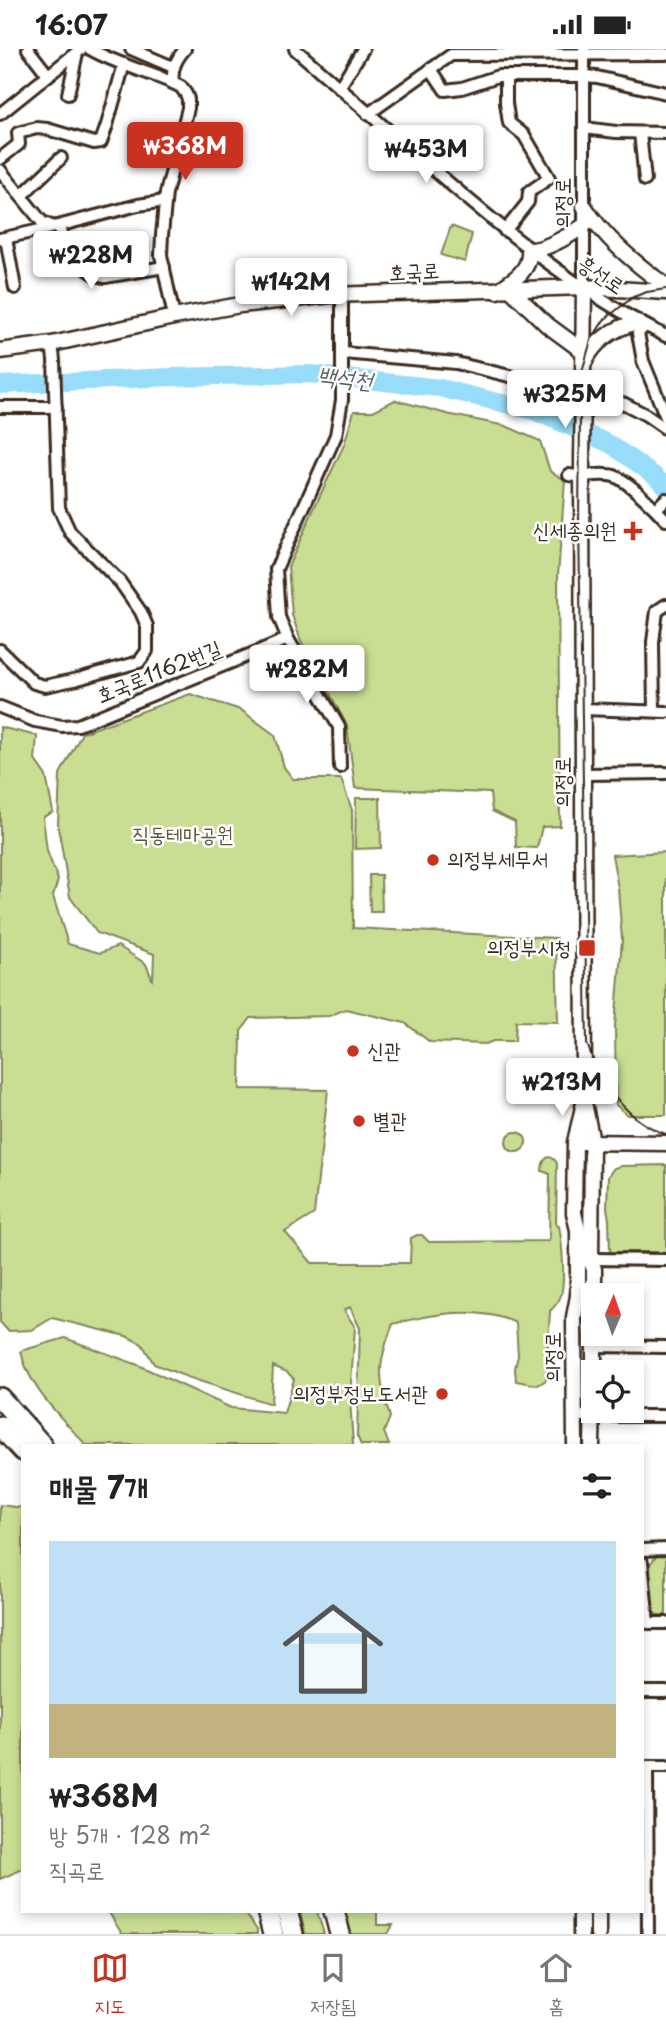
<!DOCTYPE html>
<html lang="ko">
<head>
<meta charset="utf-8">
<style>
  :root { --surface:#fff; --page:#f2f2f2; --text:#222; --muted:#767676; --line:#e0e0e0; --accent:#c8321e }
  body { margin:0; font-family:"Playpen Sans","Poor Story",sans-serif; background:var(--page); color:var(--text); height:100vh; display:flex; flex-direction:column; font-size:26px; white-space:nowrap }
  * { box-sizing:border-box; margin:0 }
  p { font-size:23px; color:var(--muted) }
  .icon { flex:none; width:38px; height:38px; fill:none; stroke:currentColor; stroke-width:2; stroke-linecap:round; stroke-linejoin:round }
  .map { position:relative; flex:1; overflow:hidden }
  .details { position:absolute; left:21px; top:1395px; width:623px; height:469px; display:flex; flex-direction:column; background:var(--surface); border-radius:0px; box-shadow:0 4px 10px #0003 }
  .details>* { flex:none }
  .needle { width:46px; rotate:2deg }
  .buttons { position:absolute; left:581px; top:1234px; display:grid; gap:14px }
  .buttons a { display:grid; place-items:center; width:63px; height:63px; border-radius:0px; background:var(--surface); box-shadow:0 4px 10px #0003; font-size:35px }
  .price { position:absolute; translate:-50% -60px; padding:0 16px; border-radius:7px; background:#fff; color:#222; font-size:23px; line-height:46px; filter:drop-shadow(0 2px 4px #0008) }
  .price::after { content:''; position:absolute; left:50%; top:42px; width:21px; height:16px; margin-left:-10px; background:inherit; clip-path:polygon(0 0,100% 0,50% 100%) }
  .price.on { background:var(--accent); color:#fff }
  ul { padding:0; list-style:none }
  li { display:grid; align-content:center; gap:14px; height:371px; padding:0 28px }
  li+li { border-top:2px solid var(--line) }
  li span { display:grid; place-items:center; height:217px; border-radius:0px; color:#555 }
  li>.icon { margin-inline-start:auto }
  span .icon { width:126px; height:126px; fill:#fffc; stroke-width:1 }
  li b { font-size:30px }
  h2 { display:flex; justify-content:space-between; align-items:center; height:84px; padding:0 28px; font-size:30px }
  .status { display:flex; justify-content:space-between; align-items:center; height:49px; padding:0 35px; background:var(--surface); direction:ltr }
  .status svg { height:19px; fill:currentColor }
  .dock { display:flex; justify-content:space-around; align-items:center; height:98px; border-top:2px solid var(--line); background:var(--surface); font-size:19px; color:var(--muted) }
  .dock a { display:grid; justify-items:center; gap:4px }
  .dock .on { color:var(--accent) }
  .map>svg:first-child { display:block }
  .green { fill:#c9de93; stroke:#828458; stroke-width:2 }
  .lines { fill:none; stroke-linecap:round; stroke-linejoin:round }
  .river { stroke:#97dcf9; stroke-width:18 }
  .minor-casing { stroke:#3b2a1e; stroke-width:16 }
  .tertiary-casing { stroke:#3b2a1e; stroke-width:19 }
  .trunk-casing { stroke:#3b2a1e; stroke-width:24 }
  .minor { stroke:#fff; stroke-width:10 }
  .tertiary { stroke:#fff; stroke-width:14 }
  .trunk { stroke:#fff; stroke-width:19 }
  .tram { stroke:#3b2a1e; stroke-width:2 }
  .poi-dot { fill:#c8321e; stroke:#fff; stroke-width:2.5 }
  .labels { text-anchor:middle; stroke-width:5; stroke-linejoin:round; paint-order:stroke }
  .street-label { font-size:21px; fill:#3b2a1e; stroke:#fff }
  .poi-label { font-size:21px; fill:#3b2a1e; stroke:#fff; text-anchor:end }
  .park-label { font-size:21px; fill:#5e573b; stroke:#fff }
  .water-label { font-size:23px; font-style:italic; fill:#575f60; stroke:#fff }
</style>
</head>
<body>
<div class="status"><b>16:07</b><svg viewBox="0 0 49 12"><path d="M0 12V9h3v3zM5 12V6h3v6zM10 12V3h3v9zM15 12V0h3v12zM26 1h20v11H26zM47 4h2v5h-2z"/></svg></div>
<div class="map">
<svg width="666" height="1885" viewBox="0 0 666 1885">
  <rect width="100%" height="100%" fill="#fff"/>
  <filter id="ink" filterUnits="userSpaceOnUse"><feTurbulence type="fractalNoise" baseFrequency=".0143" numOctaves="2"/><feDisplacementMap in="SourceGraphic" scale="14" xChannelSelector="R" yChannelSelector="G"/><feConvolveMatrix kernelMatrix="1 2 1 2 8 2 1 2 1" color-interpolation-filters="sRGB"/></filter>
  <g filter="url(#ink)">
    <g class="green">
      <polygon points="451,177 472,185 465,213 441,206"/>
      <polygon points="395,351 447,365 506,377 540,392 550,422 565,431 558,527 560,777 542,778 537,799 516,798 515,773 492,762 490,744 355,739 347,676 301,592 292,566 288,518 316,455 344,396 354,362 373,362"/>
      <path d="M190 645 241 661 275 686 284 718 293 730H341L352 761 353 879 556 889 558 973 516 972 515 992H493L486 995 430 993 405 974 346 960 329 967 251 969 241 982 240 1040 328 1041 314 1165 285 1183 312 1214H410L411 1189 417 1186H422L429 1193 549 1192 550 1125 542 1122C542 1111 549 1102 557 1114L556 1176 559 1177C562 1193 566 1233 560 1249 558 1254 554 1258 550 1262L546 1331 538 1336 516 1332 515 1319 518 1307 516 1274C477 1256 432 1265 393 1275 378 1313 377 1329 390 1368L384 1383 389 1396H361L357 1387 360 1279 350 1258 344 1261 355 1278 350 1349 353 1396H86C62 1369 28 1339 21 1302L65 1289 138 1316 231 1359 284 1364 294 1330 287 1323 273 1317 271 1355 187 1328 154 1315 142 1295 126 1287 52 1269 32 1281 8 1282 0 1273V678L37 687 35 711 46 727 53 763 43 768 47 802 58 831 53 847 68 895 100 904 118 897 146 915 153 932 154 905 97 884 70 848 58 776 60 725 82 684Z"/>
      <polygon points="356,749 380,749 381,799 355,800"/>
      <polygon points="666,803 666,1066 627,1066 616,1056 615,977 622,891 618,839 612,806"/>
      <polygon points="369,826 381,826 382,863 370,863"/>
      <circle cx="516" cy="1093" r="10"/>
      <polygon points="666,1116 666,1203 610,1203 609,1170 607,1159 608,1127 614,1119 621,1117"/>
      <polygon points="0,1456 23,1459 23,1820 0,1830"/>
      <polygon points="658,1505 666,1505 666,1566 658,1566 651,1562 650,1515"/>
      <polygon points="108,1862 244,1862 257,1881 257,1885 122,1885"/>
      <polygon points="300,1862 317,1862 324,1885 305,1885"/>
      <polygon points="341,1862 377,1862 377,1876 393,1876 388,1885 347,1885"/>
    </g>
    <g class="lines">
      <polyline class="river" points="0,336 172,328 310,325 440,339 534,362 610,395 655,427 666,438"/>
      <defs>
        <g id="minor">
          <polyline points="28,0 48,26"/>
          <path d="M90 0C116 15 146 22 173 34"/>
          <polyline points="131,0 173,18"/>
          <path d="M295 0C349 47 402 94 456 140 522 196 589 249 666 287"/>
          <polyline points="431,20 445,41 462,39 498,27 584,27 597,28 666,44"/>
          <polyline points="339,39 363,0"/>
          <polyline points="68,45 77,4"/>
          <polyline points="0,65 81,0"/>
          <polyline points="368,65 451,6 666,5"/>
          <polyline points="584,79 616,83 666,84"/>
          <polyline points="640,84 645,131"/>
          <polyline points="0,110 19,95 18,84 37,79 47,80 94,94 101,93 107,76 124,15"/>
          <polyline points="0,121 42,173 54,178 138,156 165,152"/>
          <polyline points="21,147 61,109"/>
          <path d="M58 177C66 195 84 226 105 228L164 218"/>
          <polyline points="505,182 528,153 529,143 549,129 524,86 509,74 506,54 506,27"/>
          <polyline points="6,189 15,239"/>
          <polyline points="0,190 54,178"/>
          <polyline points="584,238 584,0"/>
          <path d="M174 268 161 206 162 186 166 144 188 59V50L186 45 181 38 173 34C171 20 176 10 185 0"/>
          <polyline points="645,277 638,284 643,312 666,368"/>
          <polyline points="343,304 456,314 563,340 583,342 625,355 646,366 666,380"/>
          <polyline points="0,358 56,358"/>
          <path d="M569 426C584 429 601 423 614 427 627 431 656 460 666 471"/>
          <polyline points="656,460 666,450"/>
          <polyline points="288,590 339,678 340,718"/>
          <polyline points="0,601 34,634 45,637 78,630 139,613 147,602 147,577 141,563 120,533 70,483 59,459 54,311 52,295"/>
          <polyline points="0,658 35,672 62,677 78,676 288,590 279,568 276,520 336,386 342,351 342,246"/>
          <polyline points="584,660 666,663"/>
          <polyline points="654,662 653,593 657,562 666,556"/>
          <polyline points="584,725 666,724"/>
          <polyline points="592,1210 666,1211"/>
          <polyline points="594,1297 666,1298"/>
          <polyline points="575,1367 666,1367"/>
          <polyline points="642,1501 666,1500"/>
          <polyline points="642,1513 648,1574 666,1574"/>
          <polyline points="642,1643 666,1643"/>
          <polyline points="648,1885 647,1718 666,1718"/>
        </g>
        <g id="tertiary">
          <path d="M584 157C604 189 636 215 666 237"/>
          <polyline points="584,238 582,413 584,1053 592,1093 591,1213 594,1220 594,1246"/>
          <path d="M497 242C512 232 531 222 529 201 545 202 570 186 584 177"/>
          <polyline points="512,242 546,275 584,303"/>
          <polyline points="0,302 52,295 174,268 240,256 331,246 584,238 666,243"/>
          <path d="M584 314C594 292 615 279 637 273"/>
          <polyline points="583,1093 666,1094"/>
          <polyline points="594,1323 594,1284"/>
          <polyline points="575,1396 574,1268 578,1247 578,1181 574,1164 575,1093 583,1058"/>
          <polyline points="592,1396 593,1351"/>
          <polyline points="598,1862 598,1885"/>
          <polyline points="581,1885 581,1862"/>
        </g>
        <g id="trunk">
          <polyline points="0,1349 42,1396"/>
          <polyline points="0,1377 23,1402"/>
          <polyline points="267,1862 273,1885"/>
          <polyline points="287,1862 293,1885"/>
          <polyline points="334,1862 340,1885"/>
        </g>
      </defs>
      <use href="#minor" class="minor-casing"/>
      <use href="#tertiary" class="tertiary-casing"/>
      <use href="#trunk" class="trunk-casing"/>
      <use href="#minor" class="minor"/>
      <use href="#tertiary" class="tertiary"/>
      <use href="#trunk" class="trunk"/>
      <path class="tram" d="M666 240 647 243 633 248 604 271 591 291 582 323 580 364 579 475 587 995C600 1033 626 1072 666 1085"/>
    </g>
  </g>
  <g class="poi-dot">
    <path d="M629.5 471.5h7v7h7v7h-7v7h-7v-7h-7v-7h7z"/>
    <circle cx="433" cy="811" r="7"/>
    <rect x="578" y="890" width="18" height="18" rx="3.5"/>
    <circle cx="353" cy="1002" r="7"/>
    <circle cx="359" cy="1072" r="7"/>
    <circle cx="442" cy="1345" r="7"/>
  </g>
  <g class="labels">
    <g class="street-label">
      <text transform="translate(563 154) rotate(-90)" y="7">의정로</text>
      <text transform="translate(414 223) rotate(-3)" y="7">호국로</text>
      <text transform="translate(601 226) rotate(34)" y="7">흥선로</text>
      <text transform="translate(159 623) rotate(-22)" y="7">호국로1162번길</text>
      <text transform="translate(563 733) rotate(-90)" y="7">의정로</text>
      <text transform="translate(553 1308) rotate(-90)" y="7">의정로</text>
    </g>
    <g class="poi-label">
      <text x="617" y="489">신세종의원</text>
      <text x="447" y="818" text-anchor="start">의정부세무서</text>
      <text x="571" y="906">의정부시청</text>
      <text x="367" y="1009" text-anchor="start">신관</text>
      <text x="373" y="1079" text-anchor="start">별관</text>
      <text x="428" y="1352">의정부정보도서관</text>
    </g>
    <g class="park-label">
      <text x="183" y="793">직동테마공원</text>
    </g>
    <g class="water-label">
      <text transform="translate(345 329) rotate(6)" y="8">백석천</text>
    </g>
  </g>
</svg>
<div class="buttons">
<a><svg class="needle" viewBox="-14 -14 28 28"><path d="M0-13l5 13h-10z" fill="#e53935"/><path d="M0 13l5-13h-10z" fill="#767676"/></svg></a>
<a><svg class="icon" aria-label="locate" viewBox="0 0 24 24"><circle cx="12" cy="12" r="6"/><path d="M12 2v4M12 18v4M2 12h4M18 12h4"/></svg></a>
</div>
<b class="price on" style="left:185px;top:133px">₩368M</b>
<b class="price" style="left:426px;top:136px">₩453M</b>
<b class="price" style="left:91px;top:242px">₩228M</b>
<b class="price" style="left:291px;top:269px">₩142M</b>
<b class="price" style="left:565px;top:381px">₩325M</b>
<b class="price" style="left:307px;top:656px">₩282M</b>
<b class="price" style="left:562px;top:1069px">₩213M</b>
<section class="details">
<h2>매물 7개<svg class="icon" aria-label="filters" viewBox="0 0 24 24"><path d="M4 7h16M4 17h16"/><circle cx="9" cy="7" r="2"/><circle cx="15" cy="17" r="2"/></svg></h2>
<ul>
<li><span style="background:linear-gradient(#bfe0f5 75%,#c2b280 0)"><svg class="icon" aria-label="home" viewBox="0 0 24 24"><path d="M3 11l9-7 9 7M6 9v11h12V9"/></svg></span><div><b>₩368M</b><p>방 5개 · 128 m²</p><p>직곡로</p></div></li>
</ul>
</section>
</div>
<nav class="dock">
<a class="on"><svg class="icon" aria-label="map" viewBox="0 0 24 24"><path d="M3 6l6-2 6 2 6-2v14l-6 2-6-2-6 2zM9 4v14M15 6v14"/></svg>지도</a>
<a><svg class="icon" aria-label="saved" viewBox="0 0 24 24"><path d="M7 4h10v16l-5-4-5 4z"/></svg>저장됨</a>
<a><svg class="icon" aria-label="home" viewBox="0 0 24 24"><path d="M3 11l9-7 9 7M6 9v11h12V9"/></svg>홈</a>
</nav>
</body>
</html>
